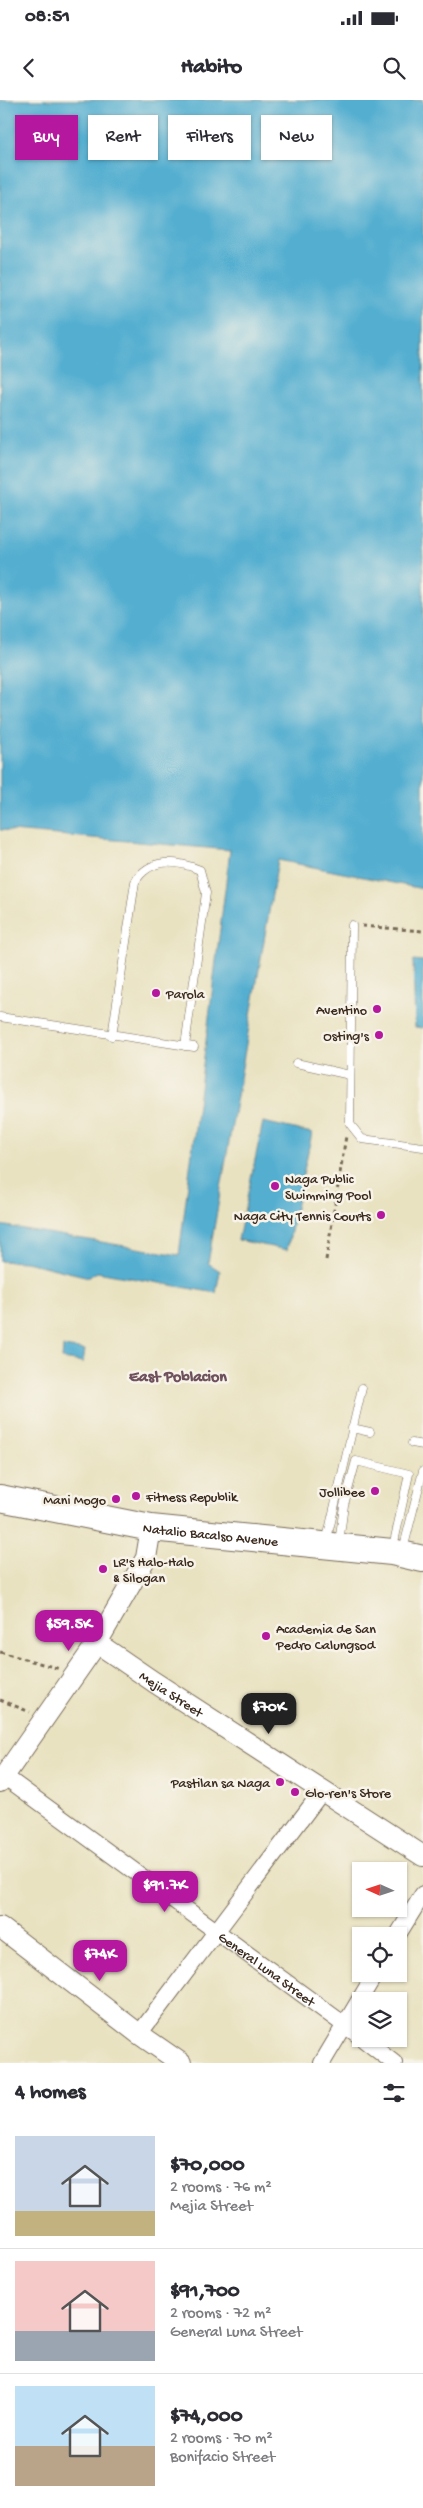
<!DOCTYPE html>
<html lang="en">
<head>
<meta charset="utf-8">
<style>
  :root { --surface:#fff; --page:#f2f2f3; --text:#2b2b33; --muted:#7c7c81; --line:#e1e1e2; --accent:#b5179e }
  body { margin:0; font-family:"Gochi Hand",sans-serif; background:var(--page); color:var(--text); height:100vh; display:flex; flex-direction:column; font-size:19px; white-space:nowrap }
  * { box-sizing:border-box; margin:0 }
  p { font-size:16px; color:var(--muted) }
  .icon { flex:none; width:28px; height:28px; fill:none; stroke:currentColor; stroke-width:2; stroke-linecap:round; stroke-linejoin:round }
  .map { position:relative; height:1963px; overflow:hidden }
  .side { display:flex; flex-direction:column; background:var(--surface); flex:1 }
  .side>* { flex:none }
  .top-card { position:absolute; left:15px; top:15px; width:394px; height:45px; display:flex; gap:10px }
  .needle { width:32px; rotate:273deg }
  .fabs { position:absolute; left:352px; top:1762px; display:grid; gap:10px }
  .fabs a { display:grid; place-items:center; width:55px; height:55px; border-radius:0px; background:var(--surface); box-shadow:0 1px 4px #0004; font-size:25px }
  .price { position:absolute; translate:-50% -42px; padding:0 11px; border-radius:10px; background:var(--accent); color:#fff; font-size:16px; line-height:32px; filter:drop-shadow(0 1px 2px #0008) }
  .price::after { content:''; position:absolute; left:50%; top:30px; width:15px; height:11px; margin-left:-8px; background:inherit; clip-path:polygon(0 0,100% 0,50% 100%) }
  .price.current { background:#222; color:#fff }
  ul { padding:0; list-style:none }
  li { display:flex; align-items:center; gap:15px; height:125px; padding:0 15px }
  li+li { border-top:1px solid var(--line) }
  li span { display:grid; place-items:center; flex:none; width:140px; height:100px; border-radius:0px; color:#555 }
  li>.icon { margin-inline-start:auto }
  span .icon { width:60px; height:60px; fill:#fffc; stroke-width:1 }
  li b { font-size:21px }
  h2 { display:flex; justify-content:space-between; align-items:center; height:60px; padding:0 15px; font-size:21px }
  .chip { padding:0 18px; border-radius:0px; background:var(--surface); box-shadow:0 1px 4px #0004; font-size:18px; line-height:45px }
  .chip.current { background:var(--accent); color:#fff }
  .status { display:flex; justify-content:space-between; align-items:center; height:35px; padding:0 25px; background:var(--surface); direction:ltr }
  .status svg { height:14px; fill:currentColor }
  header { display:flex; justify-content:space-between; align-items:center; height:65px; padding:0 15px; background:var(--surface); font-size:22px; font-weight:800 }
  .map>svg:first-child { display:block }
  .water { fill:#52aed0; stroke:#466c77 }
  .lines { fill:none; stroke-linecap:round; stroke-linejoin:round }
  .service-casing { stroke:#786a57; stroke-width:9 }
  .minor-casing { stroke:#786a57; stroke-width:18 }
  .tertiary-casing { stroke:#786a57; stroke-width:22 }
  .trunk-casing { stroke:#786a57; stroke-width:28 }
  .path { stroke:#786a57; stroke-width:3; stroke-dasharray:4 4; stroke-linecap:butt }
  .service { stroke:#fff; stroke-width:8 }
  .minor { stroke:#fff; stroke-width:16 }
  .tertiary { stroke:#fff; stroke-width:20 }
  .trunk { stroke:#fff; stroke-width:26 }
  .poi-dot { fill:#b5179e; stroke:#f7f3e8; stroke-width:2 }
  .labels { text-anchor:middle; stroke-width:5; stroke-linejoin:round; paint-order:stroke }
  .poi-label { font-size:14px; fill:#3b2a1e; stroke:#f7f3e8; text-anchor:start }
  .street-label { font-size:14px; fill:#3b2a1e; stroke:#f7f3e8 }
  .quarter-label { font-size:16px; font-weight:bold; fill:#6e515d; stroke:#f7f3e8 }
</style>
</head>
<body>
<div class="status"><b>08:51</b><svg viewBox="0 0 49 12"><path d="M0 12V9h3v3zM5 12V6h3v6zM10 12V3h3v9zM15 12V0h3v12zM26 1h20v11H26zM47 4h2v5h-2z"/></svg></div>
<header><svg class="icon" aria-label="back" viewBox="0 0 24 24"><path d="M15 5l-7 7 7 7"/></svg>Habito<svg class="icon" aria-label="search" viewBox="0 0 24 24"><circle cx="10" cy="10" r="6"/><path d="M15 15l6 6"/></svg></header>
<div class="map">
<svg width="423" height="1963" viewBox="0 0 423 1963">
  <rect width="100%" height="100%" fill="#f7f3e8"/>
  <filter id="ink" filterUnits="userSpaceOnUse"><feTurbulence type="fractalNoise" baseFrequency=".02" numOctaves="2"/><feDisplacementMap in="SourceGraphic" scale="10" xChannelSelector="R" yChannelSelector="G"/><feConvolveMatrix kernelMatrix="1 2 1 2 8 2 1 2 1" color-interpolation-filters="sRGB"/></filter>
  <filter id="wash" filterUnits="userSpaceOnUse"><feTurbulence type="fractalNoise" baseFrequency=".0096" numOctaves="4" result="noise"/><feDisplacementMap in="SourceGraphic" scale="20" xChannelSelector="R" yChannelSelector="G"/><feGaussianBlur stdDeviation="1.12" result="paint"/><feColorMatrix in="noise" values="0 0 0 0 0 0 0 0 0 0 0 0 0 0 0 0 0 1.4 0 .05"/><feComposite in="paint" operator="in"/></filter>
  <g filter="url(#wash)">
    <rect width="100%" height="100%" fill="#e9e2c1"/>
    <g class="water">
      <polygon points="0,0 423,0 423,789 278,760 208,1163 220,1171 216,1193 97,1172 89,1177 26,1162 0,1161 0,1125 179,1155 230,750 0,730"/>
      <polygon points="413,860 423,861 423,928 415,927"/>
      <polygon points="263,1022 312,1033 287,1150 238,1140"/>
      <polygon points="63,1247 85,1250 83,1262 62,1259"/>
    </g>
  </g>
  <g filter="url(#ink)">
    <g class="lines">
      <defs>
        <g id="service">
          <polyline points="352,825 350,1024 362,1039 423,1047"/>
          <polyline points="0,917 194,947"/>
          <path d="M112 936 135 782C150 757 177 760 200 770L206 793 185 946"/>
          <polyline points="296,963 350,975"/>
          <polyline points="352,1328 370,1332"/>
          <polyline points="412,1343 423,1345"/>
          <polyline points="326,1443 362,1288"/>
          <polyline points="339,1443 344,1405 356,1361 409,1374 393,1447"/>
          <polyline points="403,1450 423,1371"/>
        </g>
        <g id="minor">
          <path id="s1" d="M4 1676 361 1937"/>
          <polyline points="397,1836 423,1794"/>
          <polyline points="139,1934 323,1690"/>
          <polyline points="363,1939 394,1963"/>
          <polyline points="322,1963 375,1874"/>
        </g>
        <g id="tertiary">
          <path id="s2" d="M97 1543 154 1582 423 1756"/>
          <polyline points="0,1682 97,1543 146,1458 151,1428"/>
          <polyline points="0,1827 139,1934 181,1963"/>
        </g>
        <g id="trunk">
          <path id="s3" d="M0 1398 151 1428 392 1452 423 1459"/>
        </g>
      </defs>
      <use href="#service" class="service-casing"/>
      <use href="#minor" class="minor-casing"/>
      <use href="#tertiary" class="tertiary-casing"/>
      <use href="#trunk" class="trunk-casing"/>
      <g class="path">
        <polyline points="362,826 423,831"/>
        <polyline points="326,1160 346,1036"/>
        <polyline points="0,1552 60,1569"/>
        <polyline points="0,1600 30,1612"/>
      </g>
      <use href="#service" class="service"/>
      <use href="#minor" class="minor"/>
      <use href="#tertiary" class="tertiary"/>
      <use href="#trunk" class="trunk"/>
    </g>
  </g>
  <g class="poi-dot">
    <circle cx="156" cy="893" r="5"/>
    <circle cx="377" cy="909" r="5"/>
    <circle cx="379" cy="935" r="5"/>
    <circle cx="275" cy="1086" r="5"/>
    <circle cx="381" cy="1115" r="5"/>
    <circle cx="375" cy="1391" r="5"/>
    <circle cx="136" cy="1396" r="5"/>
    <circle cx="116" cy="1399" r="5"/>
    <circle cx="103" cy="1469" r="5"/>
    <circle cx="266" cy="1536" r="5"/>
    <circle cx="280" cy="1682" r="5"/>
    <circle cx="295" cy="1692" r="5"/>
  </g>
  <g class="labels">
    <g class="poi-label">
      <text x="166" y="898">Parola</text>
      <text x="367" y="914" text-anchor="end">Aventino</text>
      <text x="369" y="940" text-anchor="end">Osting's</text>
      <text x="285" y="1083">Naga Public<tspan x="285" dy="16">Swimming Pool</tspan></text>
      <text x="371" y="1120" text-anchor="end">Naga City Tennis Courts</text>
      <text x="365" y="1396" text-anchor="end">Jollibee</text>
      <text x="146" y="1401">Fitness Republik</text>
      <text x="106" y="1404" text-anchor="end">Mani Mogo</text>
      <text x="113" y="1466">LR's Halo-Halo<tspan x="113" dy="16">&amp; Silogan</tspan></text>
      <text x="276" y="1533">Academia de San<tspan x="276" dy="16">Pedro Calungsod</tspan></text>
      <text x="270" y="1687" text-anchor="end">Pastilan sa Naga</text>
      <text x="305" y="1697">Glo-ren's Store</text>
    </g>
    <g class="street-label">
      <text dy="5" stroke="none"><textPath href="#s3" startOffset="214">Natalio Bacalso Avenue</textPath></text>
      <text dy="5" stroke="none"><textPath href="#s2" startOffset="90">Mejia Street</textPath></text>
      <text dy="5" stroke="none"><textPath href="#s1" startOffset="326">General Luna Street</textPath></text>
    </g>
    <g class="quarter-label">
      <text x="178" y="1281">East Poblacion</text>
    </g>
  </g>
</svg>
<div class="fabs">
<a><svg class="needle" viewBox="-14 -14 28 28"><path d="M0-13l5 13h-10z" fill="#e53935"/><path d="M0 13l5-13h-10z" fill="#7c7c81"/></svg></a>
<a><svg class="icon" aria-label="locate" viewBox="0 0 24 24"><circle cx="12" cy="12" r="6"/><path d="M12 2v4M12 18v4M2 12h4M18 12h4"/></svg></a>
<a><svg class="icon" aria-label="layers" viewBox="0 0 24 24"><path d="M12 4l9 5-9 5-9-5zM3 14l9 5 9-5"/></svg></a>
</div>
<b class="price" style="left:69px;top:1552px">$59.5K</b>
<b class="price current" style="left:269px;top:1635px">$70K</b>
<b class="price" style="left:165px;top:1813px">$91.7K</b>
<b class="price" style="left:100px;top:1882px">$74K</b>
<div class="top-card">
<a class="chip current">Buy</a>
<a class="chip">Rent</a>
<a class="chip">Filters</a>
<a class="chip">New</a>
</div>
</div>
<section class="side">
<h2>4 homes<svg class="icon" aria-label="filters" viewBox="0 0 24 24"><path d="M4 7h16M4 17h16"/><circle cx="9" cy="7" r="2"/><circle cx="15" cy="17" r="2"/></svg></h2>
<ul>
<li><span style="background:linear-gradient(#c9d6e8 75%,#c2b280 0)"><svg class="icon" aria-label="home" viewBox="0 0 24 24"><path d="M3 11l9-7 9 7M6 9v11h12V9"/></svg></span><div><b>$70,000</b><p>2 rooms · 76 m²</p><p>Mejia Street</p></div></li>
<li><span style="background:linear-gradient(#f6c9c9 70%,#9aa5b1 0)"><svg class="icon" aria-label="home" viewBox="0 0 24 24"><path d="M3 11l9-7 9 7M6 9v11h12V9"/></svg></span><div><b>$91,700</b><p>2 rooms · 72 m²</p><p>General Luna Street</p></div></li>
<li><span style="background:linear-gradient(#bfe0f5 60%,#b9a48a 0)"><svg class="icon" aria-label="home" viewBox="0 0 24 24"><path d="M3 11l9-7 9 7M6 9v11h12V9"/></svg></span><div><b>$74,000</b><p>2 rooms · 70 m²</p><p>Bonifacio Street</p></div></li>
</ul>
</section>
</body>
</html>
